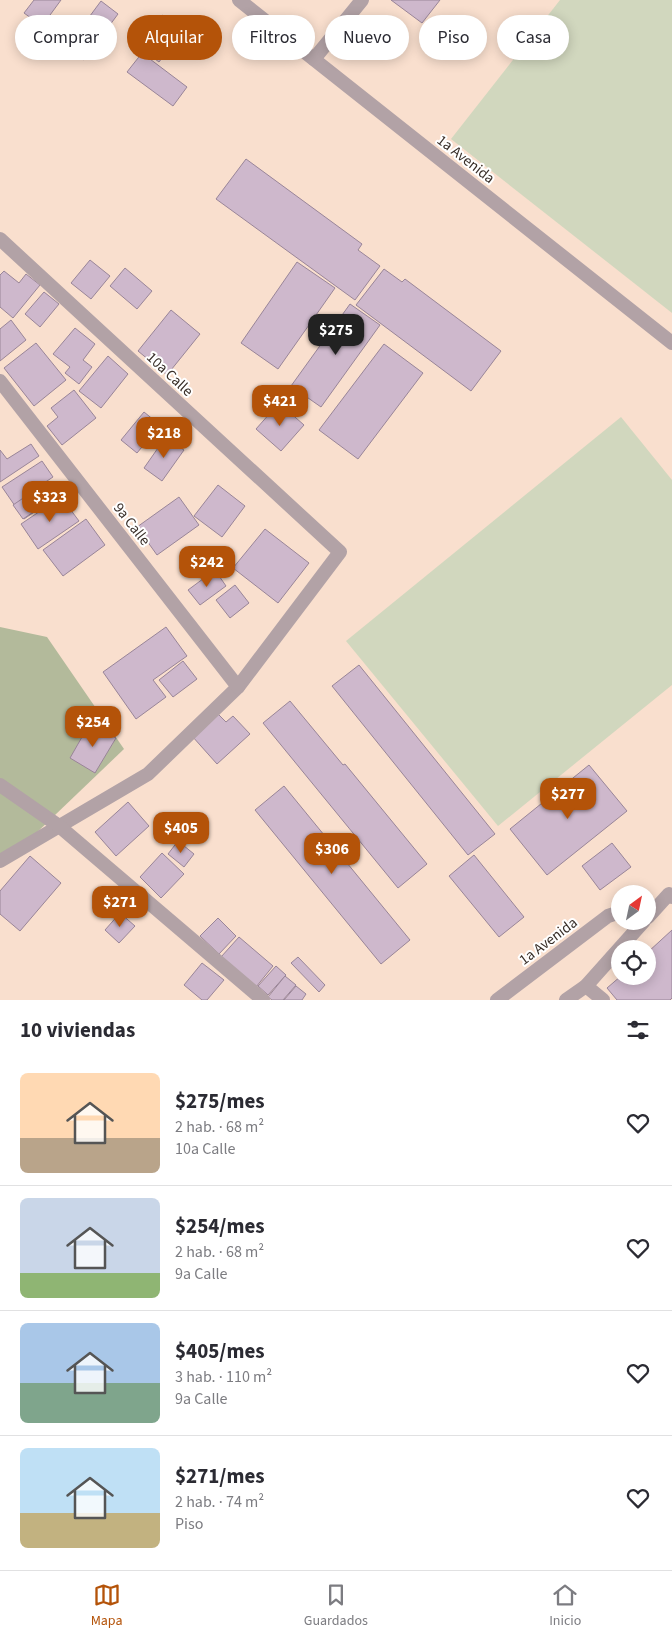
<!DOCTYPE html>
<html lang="es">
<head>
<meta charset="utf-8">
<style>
  :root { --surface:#fff; --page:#f2f2f3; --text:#2b2b33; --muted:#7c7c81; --line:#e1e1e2; --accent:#b45309 }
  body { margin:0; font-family:"Source Sans 3",sans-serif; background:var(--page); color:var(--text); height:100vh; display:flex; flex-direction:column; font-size:19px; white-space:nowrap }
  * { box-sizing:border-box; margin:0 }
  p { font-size:16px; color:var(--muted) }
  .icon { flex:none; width:28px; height:28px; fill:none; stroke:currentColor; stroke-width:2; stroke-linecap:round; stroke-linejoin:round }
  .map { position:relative; height:1000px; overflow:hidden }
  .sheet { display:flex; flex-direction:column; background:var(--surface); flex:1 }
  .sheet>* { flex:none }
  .banner { position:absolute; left:15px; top:15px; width:642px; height:45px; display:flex; gap:10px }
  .needle { width:32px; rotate:33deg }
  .controls { position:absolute; left:611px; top:885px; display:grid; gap:10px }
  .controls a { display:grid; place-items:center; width:45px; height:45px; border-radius:50%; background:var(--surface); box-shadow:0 2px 12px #0003; font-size:25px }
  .price { position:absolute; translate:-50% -42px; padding:0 11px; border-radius:10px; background:var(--accent); color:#fff; font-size:16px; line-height:32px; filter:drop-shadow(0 1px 2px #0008) }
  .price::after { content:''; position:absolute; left:50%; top:30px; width:15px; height:11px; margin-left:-8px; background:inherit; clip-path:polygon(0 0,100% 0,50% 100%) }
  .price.on { background:#222; color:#fff }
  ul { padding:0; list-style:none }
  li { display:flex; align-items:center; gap:15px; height:125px; padding:0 20px }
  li+li { border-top:1px solid var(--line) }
  li span { display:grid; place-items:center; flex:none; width:140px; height:100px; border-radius:8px; color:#555 }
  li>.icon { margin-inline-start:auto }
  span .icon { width:60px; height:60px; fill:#fffc; stroke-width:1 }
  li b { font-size:21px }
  h2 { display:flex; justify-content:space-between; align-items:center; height:60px; padding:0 20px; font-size:21px }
  .tag { padding:0 18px; border-radius:22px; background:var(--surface); box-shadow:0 2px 12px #0003; font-size:18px; line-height:45px }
  .tag.on { background:var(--accent); color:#fff }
  .dock { display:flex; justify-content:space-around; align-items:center; height:70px; border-top:1px solid var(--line); background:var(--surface); font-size:14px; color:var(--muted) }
  .dock a { display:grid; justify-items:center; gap:2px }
  .dock .on { color:var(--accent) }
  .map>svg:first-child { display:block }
  .green { fill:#d1d7be }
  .forest { fill:#b3ba9b }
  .building { fill:#ceb8cc; stroke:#998598 }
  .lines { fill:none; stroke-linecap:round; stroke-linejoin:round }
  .minor { stroke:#b2a2a6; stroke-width:14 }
  .labels { text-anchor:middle; stroke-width:4; stroke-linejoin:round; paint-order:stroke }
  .street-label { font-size:15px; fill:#382e28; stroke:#fff }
</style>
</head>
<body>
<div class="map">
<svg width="672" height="1000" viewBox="0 0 672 1000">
  <rect width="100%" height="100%" fill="#f9dfce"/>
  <g class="green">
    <polygon points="560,0 672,0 672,313 451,139"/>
    <polygon points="621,417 672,480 672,685 498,826 346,641"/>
  </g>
  <polygon class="forest" points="0,627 47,637 124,749 31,838 0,855"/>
  <g class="building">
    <polygon points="34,0 61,0 42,26 24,13"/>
    <polygon points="391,0 440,0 422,23"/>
    <polygon points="101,1 118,14 84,60 67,47"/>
    <polygon points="162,15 183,30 159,62 139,47"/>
    <polygon points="445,23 462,35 447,55 430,43"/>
    <polygon points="142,53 187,87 173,106 127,72"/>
    <polygon points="246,159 362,244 358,250 380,266 355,300 216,199"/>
    <polygon points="90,260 110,276 91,299 71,283"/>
    <polygon points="297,262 335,288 278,369 241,343"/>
    <polygon points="125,268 152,291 137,309 110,286"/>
    <polygon points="384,269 402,282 405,279 501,351 471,391 356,305"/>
    <polygon points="4,271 19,283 26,274 40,285 13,318 0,307 0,275"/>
    <polygon points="44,292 59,304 40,327 25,314"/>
    <polygon points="350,304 380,325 321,407 291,386"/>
    <polygon points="171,310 200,334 167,375 138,351"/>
    <polygon points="11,320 26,340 0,361 0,329"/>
    <polygon points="75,328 95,344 83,360 92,367 79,384 65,373 70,367 53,354"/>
    <polygon points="36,343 66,380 34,406 4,368"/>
    <polygon points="384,344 423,373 358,459 319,430"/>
    <polygon points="108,356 128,374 101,408 79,391"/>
    <polygon points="74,390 96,418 62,445 47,426 58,417 51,408"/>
    <polygon points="279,403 304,425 281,451 256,429"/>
    <polygon points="144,412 160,425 137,453 121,440"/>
    <polygon points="165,438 184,450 162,481 144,468"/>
    <polygon points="31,444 39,456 0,482 0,450 7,459"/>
    <polygon points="42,461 53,477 41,485 52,500 24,519 2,487"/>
    <polygon points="218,485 245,506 222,537 194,516"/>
    <polygon points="41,486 51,500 23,519 13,505"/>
    <polygon points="61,497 79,521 38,549 21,524"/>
    <polygon points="179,497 199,525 157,555 137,527"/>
    <polygon points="86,519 105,545 63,576 43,550"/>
    <polygon points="265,529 309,563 278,603 233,568"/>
    <polygon points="215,570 226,586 200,605 188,590"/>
    <polygon points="235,585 249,603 230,618 216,600"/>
    <polygon points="166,627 187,656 153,680 166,697 136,719 103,672"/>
    <polygon points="183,661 197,679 173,697 159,680"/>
    <polygon points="359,665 495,834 468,855 332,686"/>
    <polygon points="290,701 343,765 345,764 427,864 398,888 263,723"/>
    <polygon points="217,713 226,722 233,716 250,734 217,764 192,736"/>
    <polygon points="90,723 116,738 95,773 70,758"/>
    <polygon points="589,765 627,811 547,875 510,829"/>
    <polygon points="284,786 410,940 381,964 255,810"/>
    <polygon points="128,802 149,826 116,856 95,832"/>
    <polygon points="178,841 194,854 184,867 168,854"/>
    <polygon points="612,843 631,867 600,890 582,866"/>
    <polygon points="162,853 184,874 161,898 140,877"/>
    <polygon points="474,855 524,917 499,937 449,876"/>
    <polygon points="30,856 61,883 20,931 0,914 0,891"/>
    <polygon points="120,913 135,926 119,943 105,930"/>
    <polygon points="218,918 236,936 219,954 200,936"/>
    <polygon points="672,930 672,998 670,1000 617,1000 607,988 621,976 648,976 648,952"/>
    <polygon points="239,937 273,966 256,987 221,957"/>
    <polygon points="298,957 325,985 319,992 291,963"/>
    <polygon points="202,963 224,980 207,1000 202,1000 184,985"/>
    <polygon points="276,966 286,975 268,995 258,986"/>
    <polygon points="285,976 296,985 283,1000 272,1000 268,997"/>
    <polygon points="296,986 306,994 302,1000 284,1000"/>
  </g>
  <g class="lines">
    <g class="minor">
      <polyline points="239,0 672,343"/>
      <polyline points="314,59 362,0"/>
      <polyline points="0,239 340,552 238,687 148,774 0,861"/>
      <polyline points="0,381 238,687"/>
      <polyline points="0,785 59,826 263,1000"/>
      <polyline points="648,917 669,894 672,897"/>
      <polyline points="586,986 603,1000"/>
      <polyline points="497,1000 608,916 620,912"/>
      <polyline points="566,1000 586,986 644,921"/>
    </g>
  </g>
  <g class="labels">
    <g class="street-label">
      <text transform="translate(466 159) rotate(38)" y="5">1a Avenida</text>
      <text transform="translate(170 374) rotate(43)" y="5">10a Calle</text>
      <text transform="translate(132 524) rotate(52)" y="5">9a Calle</text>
      <text transform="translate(548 941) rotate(-37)" y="5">1a Avenida</text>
    </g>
  </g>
</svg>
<div class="controls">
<a><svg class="needle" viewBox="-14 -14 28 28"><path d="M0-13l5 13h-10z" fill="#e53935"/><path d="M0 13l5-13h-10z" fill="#7c7c81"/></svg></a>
<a><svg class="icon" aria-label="locate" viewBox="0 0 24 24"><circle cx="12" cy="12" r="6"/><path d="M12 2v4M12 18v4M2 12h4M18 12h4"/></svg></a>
</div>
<b class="price on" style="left:336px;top:356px">$275</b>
<b class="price" style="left:280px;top:427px">$421</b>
<b class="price" style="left:164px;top:459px">$218</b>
<b class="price" style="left:50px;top:523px">$323</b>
<b class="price" style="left:207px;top:588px">$242</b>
<b class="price" style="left:93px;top:748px">$254</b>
<b class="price" style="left:568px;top:820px">$277</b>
<b class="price" style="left:181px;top:854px">$405</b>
<b class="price" style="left:332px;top:875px">$306</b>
<b class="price" style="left:120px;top:928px">$271</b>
<div class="banner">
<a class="tag">Comprar</a>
<a class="tag on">Alquilar</a>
<a class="tag">Filtros</a>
<a class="tag">Nuevo</a>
<a class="tag">Piso</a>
<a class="tag">Casa</a>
</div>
</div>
<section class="sheet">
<h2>10 viviendas<svg class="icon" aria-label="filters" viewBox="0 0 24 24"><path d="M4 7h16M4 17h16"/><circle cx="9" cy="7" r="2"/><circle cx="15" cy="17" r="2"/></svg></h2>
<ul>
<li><span style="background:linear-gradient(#ffd9b3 65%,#b9a48a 0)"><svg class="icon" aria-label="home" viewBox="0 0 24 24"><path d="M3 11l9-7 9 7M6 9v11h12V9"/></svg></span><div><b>$275/mes</b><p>2 hab. · 68 m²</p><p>10a Calle</p></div><svg class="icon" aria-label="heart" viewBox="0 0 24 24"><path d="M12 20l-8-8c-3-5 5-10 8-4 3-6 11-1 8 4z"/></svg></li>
<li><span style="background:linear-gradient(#c9d6e8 75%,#8fb573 0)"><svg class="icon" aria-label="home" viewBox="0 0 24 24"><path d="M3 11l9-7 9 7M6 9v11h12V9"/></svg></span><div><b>$254/mes</b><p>2 hab. · 68 m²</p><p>9a Calle</p></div><svg class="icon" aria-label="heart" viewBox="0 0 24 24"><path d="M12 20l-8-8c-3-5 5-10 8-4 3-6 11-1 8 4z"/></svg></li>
<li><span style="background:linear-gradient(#a9c7e8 60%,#7fa58c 0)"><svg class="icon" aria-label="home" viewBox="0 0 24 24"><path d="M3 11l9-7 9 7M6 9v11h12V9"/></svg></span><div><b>$405/mes</b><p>3 hab. · 110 m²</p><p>9a Calle</p></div><svg class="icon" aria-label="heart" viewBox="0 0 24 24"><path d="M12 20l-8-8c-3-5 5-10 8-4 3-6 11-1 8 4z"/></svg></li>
<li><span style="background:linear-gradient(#bfe0f5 65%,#c2b280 0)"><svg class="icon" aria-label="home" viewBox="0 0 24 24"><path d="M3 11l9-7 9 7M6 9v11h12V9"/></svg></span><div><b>$271/mes</b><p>2 hab. · 74 m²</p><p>Piso</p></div><svg class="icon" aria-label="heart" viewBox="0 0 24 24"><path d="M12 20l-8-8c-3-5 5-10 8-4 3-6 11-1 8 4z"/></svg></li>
</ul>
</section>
<nav class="dock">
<a class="on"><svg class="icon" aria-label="map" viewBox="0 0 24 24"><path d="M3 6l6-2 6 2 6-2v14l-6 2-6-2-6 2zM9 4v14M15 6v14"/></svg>Mapa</a>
<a><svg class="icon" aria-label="saved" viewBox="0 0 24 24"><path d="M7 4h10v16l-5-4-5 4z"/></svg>Guardados</a>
<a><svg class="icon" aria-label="home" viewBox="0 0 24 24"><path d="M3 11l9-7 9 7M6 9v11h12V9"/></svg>Inicio</a>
</nav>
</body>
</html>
